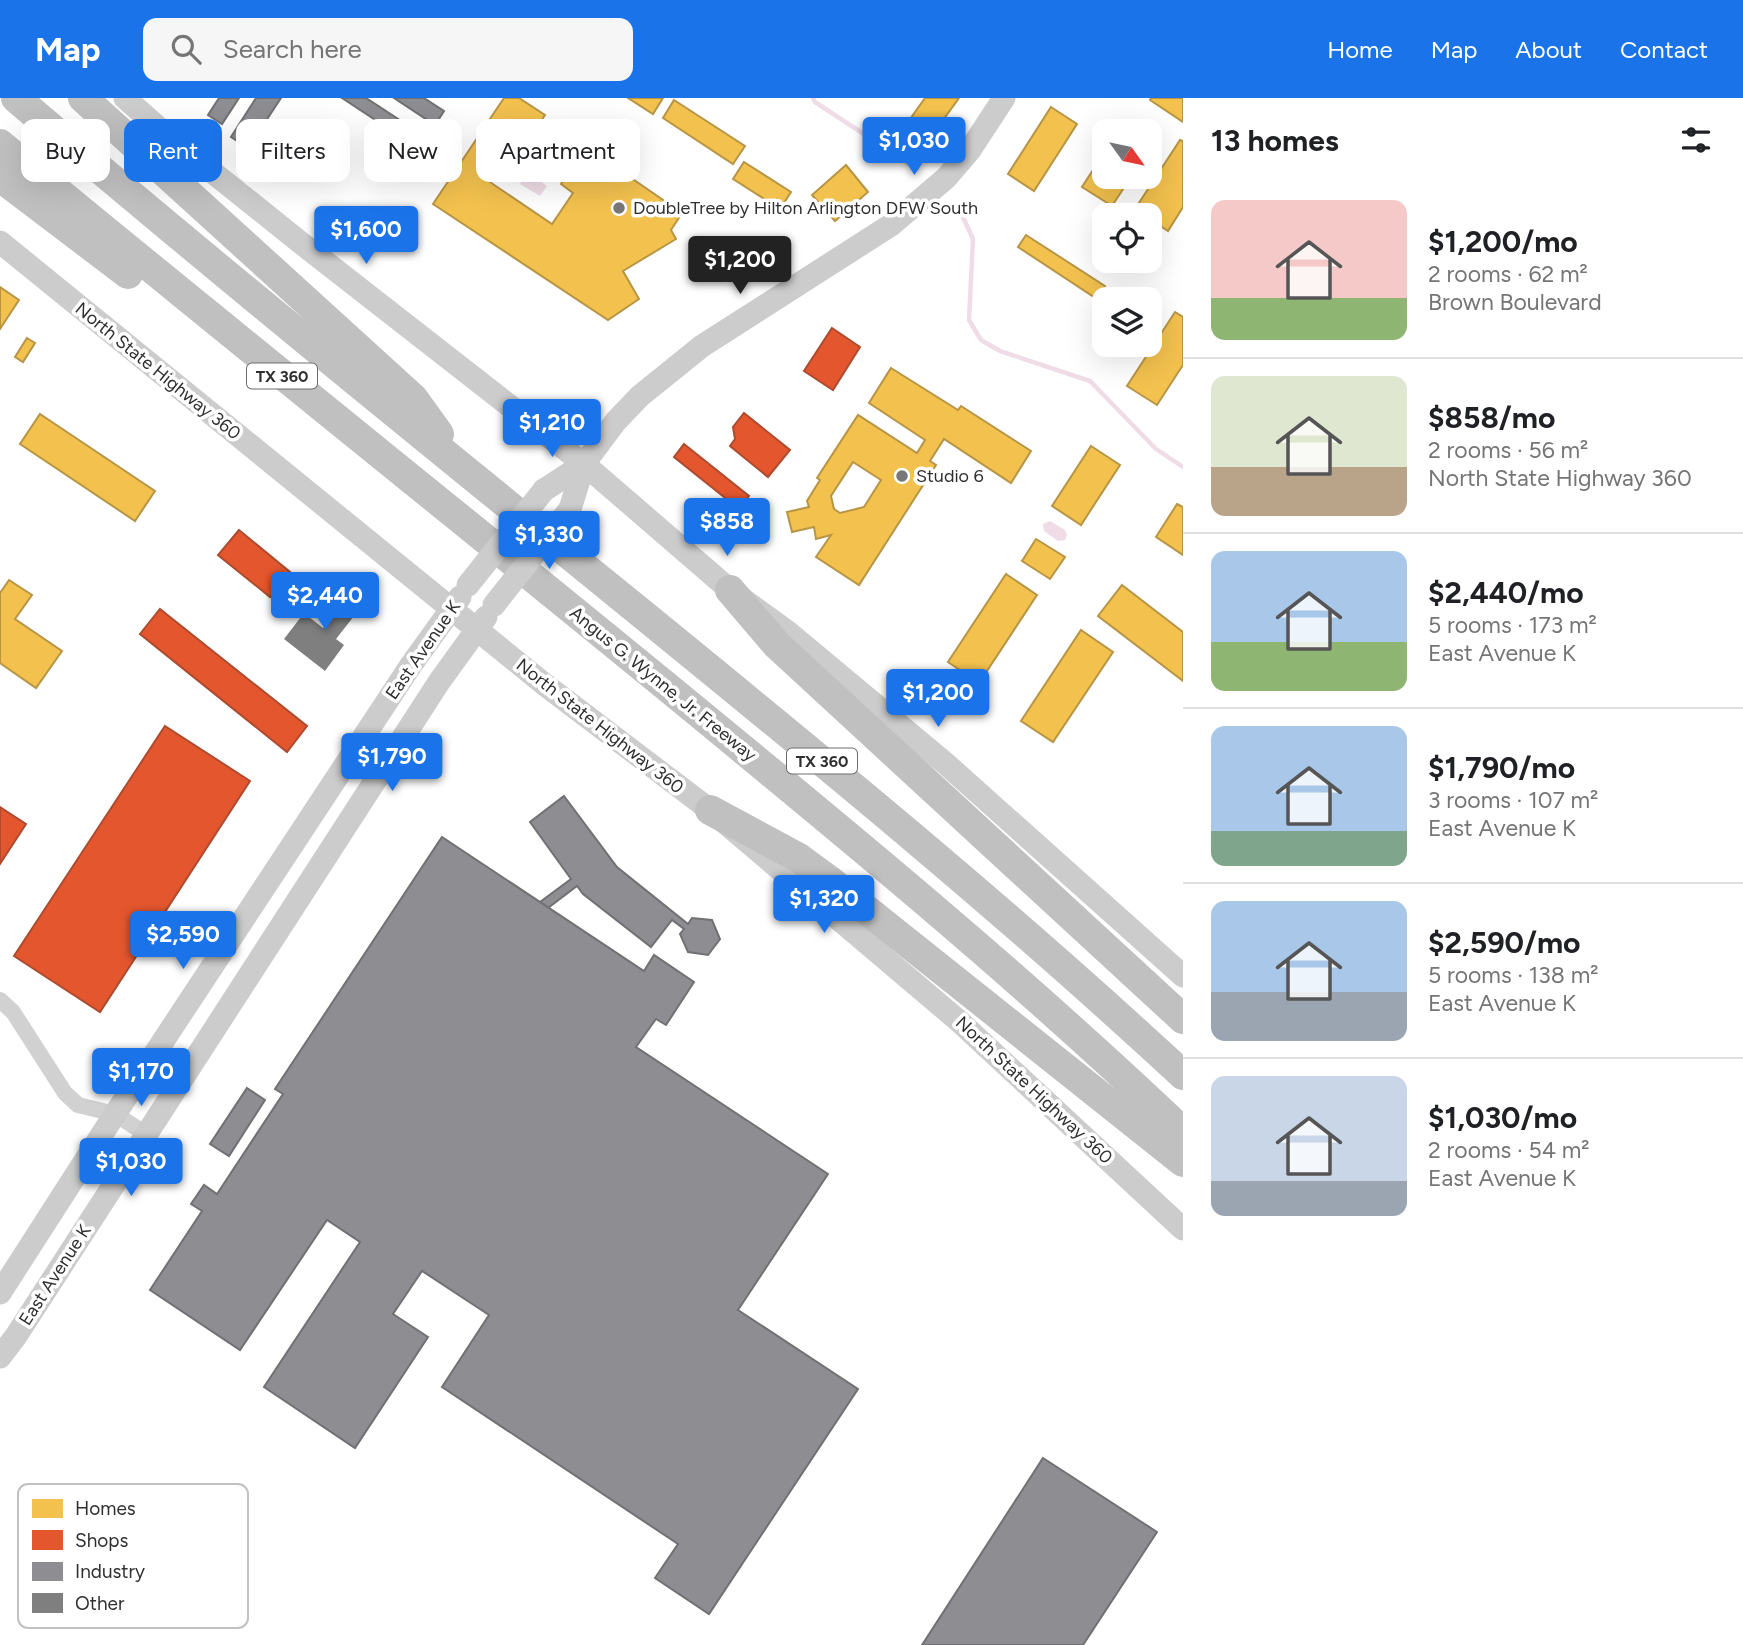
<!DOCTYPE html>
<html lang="en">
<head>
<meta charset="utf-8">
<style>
  :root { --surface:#fff; --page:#f6f6f6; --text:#202124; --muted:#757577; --line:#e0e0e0; --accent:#1a73e8 }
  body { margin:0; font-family:Figtree,sans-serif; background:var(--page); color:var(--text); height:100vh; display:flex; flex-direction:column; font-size:26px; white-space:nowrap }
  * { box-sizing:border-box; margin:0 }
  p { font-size:23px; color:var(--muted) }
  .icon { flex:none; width:38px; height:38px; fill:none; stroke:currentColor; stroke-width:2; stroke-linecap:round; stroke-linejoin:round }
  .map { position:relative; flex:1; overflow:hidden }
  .drawer { display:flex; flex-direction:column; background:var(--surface); width:560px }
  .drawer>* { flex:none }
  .banner { position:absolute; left:21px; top:21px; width:665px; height:63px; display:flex; gap:14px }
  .needle { width:46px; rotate:123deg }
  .tools { position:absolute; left:1092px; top:21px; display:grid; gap:14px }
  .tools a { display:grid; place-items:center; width:70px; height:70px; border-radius:14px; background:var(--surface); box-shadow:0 7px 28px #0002; font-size:35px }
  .price { position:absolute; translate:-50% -60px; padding:0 16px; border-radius:7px; background:var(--accent); color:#fff; font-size:23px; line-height:46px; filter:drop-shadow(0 2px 4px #0008) }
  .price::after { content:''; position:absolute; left:50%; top:42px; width:21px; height:16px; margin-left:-10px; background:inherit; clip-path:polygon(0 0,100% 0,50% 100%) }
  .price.active { background:#222; color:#fff }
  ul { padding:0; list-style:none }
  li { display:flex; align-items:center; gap:21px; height:175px; padding:0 28px }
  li+li { border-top:2px solid var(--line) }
  li span { display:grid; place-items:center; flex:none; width:196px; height:140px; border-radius:14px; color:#555 }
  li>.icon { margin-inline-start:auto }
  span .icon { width:84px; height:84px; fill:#fffc; stroke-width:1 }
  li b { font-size:30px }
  h2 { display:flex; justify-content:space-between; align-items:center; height:84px; padding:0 28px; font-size:30px }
  .pill { padding:0 24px; border-radius:14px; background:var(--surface); box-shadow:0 7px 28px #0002; font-size:24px; line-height:63px }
  .pill.active { background:var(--accent); color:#fff }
  header { display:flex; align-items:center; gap:42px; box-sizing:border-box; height:98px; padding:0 35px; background:var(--accent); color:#fff }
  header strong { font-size:33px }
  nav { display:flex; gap:38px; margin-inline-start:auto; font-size:24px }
  .search { width:490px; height:63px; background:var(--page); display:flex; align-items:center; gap:18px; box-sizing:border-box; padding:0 24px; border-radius:14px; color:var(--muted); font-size:26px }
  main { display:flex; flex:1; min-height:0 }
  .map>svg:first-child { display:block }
  .water { fill:#efdce6 }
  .homes { fill:#f2c14e; stroke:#b89545; stroke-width:2; fill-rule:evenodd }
  .shops { fill:#e4572e; stroke:#ae4b2e; stroke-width:2 }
  .industry { fill:#8d8d92; stroke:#717174; stroke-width:2 }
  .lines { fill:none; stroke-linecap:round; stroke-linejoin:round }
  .stream { stroke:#efdce6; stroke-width:4.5 }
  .building { fill:#7f7f7f }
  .street { stroke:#d1d1d1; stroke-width:16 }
  .secondary { stroke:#ccc; stroke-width:23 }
  .highway { stroke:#c0c0c0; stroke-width:30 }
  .secondary-bridge { stroke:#ccc; stroke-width:23 }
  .poi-dot { fill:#787878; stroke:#fff; stroke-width:2.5 }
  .labels { text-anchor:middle; stroke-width:7; stroke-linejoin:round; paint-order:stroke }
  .shield { fill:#fff; stroke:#6d6d6d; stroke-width:2 }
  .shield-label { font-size:16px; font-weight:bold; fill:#2f2f2f }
  .poi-label { font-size:18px; fill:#2f2f2f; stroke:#fff; text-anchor:start }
  .street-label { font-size:18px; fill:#2f2f2f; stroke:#fff }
  .key { fill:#fff; stroke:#c1c1c1; stroke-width:2 }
  .key-label { font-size:19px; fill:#2f2f2f }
</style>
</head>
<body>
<header>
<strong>Map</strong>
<div class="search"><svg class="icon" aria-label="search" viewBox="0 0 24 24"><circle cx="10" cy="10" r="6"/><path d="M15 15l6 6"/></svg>Search here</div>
<nav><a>Home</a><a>Map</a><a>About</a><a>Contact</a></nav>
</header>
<main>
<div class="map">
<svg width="1183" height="1547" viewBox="0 0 1183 1547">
  <rect width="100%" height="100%" fill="#fff"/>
  <g class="water">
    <polygon points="541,54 554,63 541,84 547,88 540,98 520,86"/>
    <polygon points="1050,423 1065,432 1067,437 1065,442 1058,443 1044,433 1043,426"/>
  </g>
  <g class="homes">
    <polygon points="504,0 519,0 545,17 501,82 488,73 484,80 552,126 573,95 561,86 586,49 682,115 671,132 676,141 623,173 639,201 608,222 433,106"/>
    <polygon points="628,0 663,0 653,16"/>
    <polygon points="925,0 959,0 930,40 908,24"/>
    <polygon points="1151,0 1183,0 1183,24 1150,2"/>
    <polygon points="674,2 745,48 733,66 663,20"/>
    <polygon points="1051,9 1077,26 1034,93 1008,76"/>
    <polygon points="1180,42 1183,43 1183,109 1168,133 1150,121 1150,117 1144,117 1135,111"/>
    <polygon points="1104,55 1104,79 1131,79 1112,108 1082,89"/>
    <polygon points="744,64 791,94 780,111 733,81"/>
    <polygon points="846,67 868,94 835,123 812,97"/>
    <polygon points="1026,137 1105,188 1097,201 1018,149"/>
    <polygon points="0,189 19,202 0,231"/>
    <polygon points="1175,214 1183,219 1183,267 1157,307 1127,288"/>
    <polygon points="27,240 35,245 23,264 15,259"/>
    <path d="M891 270 958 312 961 308 1031 353 1011 385 944 341 930 363 936 367 859 487 816 459 831 437 816 441 814 429 792 434 787 414 809 409 807 403 820 382 817 380 858 317 917 355 925 342 869 305ZM853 364 881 382 864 409 840 415 834 411 831 398Z"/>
    <polygon points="40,316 155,393 135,423 20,346"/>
    <polygon points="1091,348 1120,367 1081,427 1052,408"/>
    <polygon points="1177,406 1183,409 1183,457 1156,439"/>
    <polygon points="1036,441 1065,459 1050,481 1022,463"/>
    <polygon points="1006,476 1037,497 979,585 948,564"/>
    <polygon points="9,482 32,497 15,521 62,553 36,590 0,565 0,495"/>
    <polygon points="1122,487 1183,534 1183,583 1098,518"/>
    <polygon points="1081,532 1113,554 1053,644 1021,623"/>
  </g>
  <g class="shops">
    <polygon points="832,230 860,249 833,292 804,273"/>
    <polygon points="744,315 790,352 768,379 730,348 735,341 733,329"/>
    <polygon points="684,346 749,398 739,411 674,359"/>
    <polygon points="239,432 290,474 270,499 218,457"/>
    <polygon points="160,511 307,628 287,654 140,536"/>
    <polygon points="165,628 250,683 100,914 14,858"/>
    <polygon points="0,709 26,726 0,766"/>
  </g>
  <g class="industry">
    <polygon points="219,0 239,0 222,26 208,17"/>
    <polygon points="256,0 281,0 248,50 231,39"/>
    <polygon points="342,0 366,0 438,47 430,58"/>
    <polygon points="394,0 424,0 444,13 435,27"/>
    <polygon points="564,698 617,769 688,826 692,820 712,822 720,841 708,857 688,854 680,836 684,831 672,822 651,849 583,796 577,788 548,810 540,804 571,781 530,724"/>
    <polygon points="442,739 644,873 654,857 694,884 666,927 656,921 636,949 828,1076 738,1212 858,1291 709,1516 655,1480 678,1446 442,1289 489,1217 422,1173 393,1216 428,1239 355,1350 264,1289 360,1144 327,1122 240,1252 150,1192 202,1113 191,1106 204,1087 217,1096 283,996 275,991"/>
    <polygon points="247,990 265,1002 229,1058 210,1046"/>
    <polygon points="1043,1360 1157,1434 1083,1547 922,1547"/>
  </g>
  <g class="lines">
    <g class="stream">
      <polyline points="813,0 815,4 917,71"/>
      <polyline points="950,106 962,117 973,141 969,222 981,242 1000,253 1090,283 1156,351 1183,369"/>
    </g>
  </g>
  <polygon class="building" points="355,489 369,499 336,541 344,547 325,573 284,541 304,515 323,530"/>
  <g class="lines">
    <polyline class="street" points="0,902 13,914 65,995 78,1007 115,1016 146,1036"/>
    <g class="secondary">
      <polyline points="125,0 170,40 301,145 584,366 730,492 788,534 945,665 1183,878"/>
      <polyline points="0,144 544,586 710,712 960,924 1183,1131"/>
      <polyline points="544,392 584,366"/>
      <polyline points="570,411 584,366 616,323 640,298 702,248 891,127 946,80 970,52 1004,0"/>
      <polyline points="0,1195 115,1016 411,567 460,499"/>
      <polyline points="0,1259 16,1238 439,584 486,519"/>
    </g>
    <g class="highway">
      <path d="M16 0C218 172 424 339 630 506 818 659 1005 812 1183 977"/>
      <polyline points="83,0 413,300 439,336"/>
      <path d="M0 46C219 227 441 404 661 584 839 730 1016 875 1183 1034"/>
      <polyline points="0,79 128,176"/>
      <polyline points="730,492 777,547 1183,921"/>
      <polyline points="710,712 799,760 829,782 1183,1064"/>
    </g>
    <g class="secondary-bridge">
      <polyline points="468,487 544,392"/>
      <polyline points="494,507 570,411"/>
    </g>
  </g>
  <g class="poi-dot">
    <circle cx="619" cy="110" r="7"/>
    <circle cx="902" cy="378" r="7"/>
  </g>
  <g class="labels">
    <g class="shield">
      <rect x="247" y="265.5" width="70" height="25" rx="5"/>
      <rect x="787" y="650.5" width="70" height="25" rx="5"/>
    </g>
    <g class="shield-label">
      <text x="282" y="284">TX 360</text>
      <text x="822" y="669">TX 360</text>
    </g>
    <g class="poi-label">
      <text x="633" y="116">DoubleTree by Hilton Arlington DFW South</text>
      <text x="916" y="384">Studio 6</text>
    </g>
    <g class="street-label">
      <text transform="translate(158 273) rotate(39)" y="6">North State Highway 360</text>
      <text transform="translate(423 552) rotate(-55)" y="6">East Avenue K</text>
      <text transform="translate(663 586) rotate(39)" y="6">Angus G. Wynne, Jr. Freeway</text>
      <text transform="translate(600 628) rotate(38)" y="6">North State Highway 360</text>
      <text transform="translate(1034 992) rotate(43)" y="6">North State Highway 360</text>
      <text transform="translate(55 1177) rotate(-57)" y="6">East Avenue K</text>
    </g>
  </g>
  <rect x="18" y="1386" width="230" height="144" rx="10" class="key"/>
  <rect x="32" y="1401" width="31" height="19" fill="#f2c14e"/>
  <rect x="32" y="1432" width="31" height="20" fill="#e4572e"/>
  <rect x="32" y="1464" width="31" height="19" fill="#8d8d92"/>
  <rect x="32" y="1495" width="31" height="20" fill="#7f7f7f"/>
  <g class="key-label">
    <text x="75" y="1417">Homes</text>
    <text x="75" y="1449">Shops</text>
    <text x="75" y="1480">Industry</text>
    <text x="75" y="1512">Other</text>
  </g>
</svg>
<div class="tools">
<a><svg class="needle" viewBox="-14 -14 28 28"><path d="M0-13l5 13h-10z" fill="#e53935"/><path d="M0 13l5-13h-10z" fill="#757577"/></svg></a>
<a><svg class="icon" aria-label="locate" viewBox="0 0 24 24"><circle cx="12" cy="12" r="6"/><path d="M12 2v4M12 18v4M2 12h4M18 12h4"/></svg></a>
<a><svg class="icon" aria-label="layers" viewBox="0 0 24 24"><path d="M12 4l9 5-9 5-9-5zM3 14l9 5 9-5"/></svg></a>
</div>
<b class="price" style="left:914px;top:79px">$1,030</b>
<b class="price" style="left:366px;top:168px">$1,600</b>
<b class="price active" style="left:740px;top:198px">$1,200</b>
<b class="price" style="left:552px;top:361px">$1,210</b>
<b class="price" style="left:727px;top:460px">$858</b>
<b class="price" style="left:549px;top:473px">$1,330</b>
<b class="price" style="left:325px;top:534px">$2,440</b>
<b class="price" style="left:938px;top:631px">$1,200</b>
<b class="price" style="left:392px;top:695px">$1,790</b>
<b class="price" style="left:824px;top:837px">$1,320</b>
<b class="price" style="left:183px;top:873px">$2,590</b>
<b class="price" style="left:141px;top:1010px">$1,170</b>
<b class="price" style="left:131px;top:1100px">$1,030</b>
<div class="banner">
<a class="pill">Buy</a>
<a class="pill active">Rent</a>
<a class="pill">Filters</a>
<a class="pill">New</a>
<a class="pill">Apartment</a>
</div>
</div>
<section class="drawer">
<h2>13 homes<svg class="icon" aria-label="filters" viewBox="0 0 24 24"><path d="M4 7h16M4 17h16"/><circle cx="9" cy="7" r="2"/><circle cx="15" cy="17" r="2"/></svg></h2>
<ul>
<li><span style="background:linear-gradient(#f6c9c9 70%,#8fb573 0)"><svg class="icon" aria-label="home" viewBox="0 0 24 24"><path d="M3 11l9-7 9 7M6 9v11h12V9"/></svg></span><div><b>$1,200/mo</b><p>2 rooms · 62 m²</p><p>Brown Boulevard</p></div></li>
<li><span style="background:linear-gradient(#dfe7d0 65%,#b9a48a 0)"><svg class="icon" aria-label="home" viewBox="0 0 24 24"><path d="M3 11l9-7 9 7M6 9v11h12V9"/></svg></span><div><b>$858/mo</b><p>2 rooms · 56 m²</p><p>North State Highway 360</p></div></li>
<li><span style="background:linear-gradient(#a9c7e8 65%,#8fb573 0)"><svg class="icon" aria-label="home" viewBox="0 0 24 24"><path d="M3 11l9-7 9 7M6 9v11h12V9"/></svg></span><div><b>$2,440/mo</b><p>5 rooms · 173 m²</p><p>East Avenue K</p></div></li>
<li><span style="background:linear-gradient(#a9c7e8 75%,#7fa58c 0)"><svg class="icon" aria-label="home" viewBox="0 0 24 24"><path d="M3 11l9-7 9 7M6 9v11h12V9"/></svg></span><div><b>$1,790/mo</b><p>3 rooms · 107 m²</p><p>East Avenue K</p></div></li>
<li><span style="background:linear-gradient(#a9c7e8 65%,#9aa5b1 0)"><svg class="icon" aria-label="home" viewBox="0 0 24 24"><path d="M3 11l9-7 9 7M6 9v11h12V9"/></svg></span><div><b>$2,590/mo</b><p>5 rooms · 138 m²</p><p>East Avenue K</p></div></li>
<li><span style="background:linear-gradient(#c9d6e8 75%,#9aa5b1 0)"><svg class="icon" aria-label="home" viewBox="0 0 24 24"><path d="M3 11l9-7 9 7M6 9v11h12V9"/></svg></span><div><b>$1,030/mo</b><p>2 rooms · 54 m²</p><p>East Avenue K</p></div></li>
</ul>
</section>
</main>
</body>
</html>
